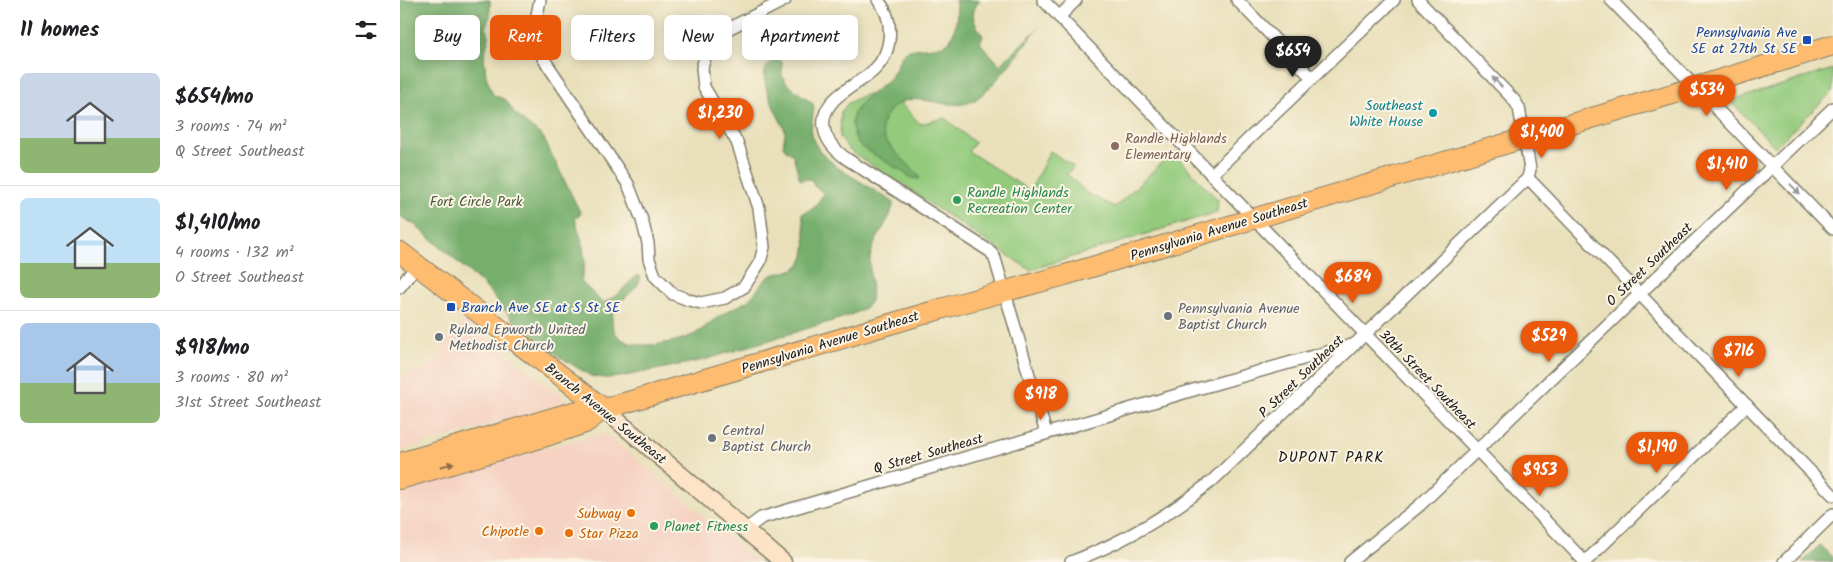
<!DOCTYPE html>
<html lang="en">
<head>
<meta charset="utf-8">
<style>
  :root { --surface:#fff; --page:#f6f6f6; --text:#202124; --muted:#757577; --line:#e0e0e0; --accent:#ea580c }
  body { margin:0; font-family:Kalam,sans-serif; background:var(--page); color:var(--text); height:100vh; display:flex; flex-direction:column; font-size:19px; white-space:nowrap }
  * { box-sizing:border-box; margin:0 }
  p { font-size:16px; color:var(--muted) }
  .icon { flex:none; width:28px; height:28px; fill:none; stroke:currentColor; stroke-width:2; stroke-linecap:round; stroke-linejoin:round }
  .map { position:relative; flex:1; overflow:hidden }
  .panel { display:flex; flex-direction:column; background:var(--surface); width:400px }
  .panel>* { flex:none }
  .top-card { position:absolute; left:15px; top:15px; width:475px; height:45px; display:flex; gap:10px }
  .price { position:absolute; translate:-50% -42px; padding:0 11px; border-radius:18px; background:var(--accent); color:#fff; font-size:16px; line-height:32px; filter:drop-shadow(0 1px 2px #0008) }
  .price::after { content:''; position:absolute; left:50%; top:30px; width:15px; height:11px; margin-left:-8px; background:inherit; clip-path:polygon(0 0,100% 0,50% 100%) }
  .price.on { background:#222; color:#fff }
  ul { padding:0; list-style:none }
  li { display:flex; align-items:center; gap:15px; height:125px; padding:0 20px }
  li+li { border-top:1px solid var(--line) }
  li span { display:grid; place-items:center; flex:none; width:140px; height:100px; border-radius:8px; color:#555 }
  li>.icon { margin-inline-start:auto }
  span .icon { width:60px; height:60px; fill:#fffc; stroke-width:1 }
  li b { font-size:21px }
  h2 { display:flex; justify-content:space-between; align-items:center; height:60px; padding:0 20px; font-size:21px }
  .chip { padding:0 18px; border-radius:8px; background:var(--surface); box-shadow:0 2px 12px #0003; font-size:18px; line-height:45px }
  .chip.on { background:var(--accent); color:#fff }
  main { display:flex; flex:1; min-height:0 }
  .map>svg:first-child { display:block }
  .built { fill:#f5d2c2 }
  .green { fill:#93ca7c; stroke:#58734c }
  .forest { fill:#76ae6c; stroke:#496544 }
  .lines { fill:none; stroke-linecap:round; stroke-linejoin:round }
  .street-casing { stroke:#827e6c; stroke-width:14 }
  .secondary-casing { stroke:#827e6c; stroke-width:19 }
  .highway-casing { stroke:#827e6c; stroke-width:22 }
  .street { stroke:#fff; stroke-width:11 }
  .secondary { stroke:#fee4c6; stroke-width:16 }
  .highway { stroke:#fdbc70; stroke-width:20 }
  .oneway { fill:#999 }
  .oneway2 { fill:#8c6c46 }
  .transit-dot { fill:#1a4fb4; stroke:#fcf5e5; stroke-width:2 }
  .culture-dot { fill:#0f9aa8; stroke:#fcf5e5; stroke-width:2 }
  .education-dot { fill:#8d6e63; stroke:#fcf5e5; stroke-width:2 }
  .leisure-dot { fill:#2e9e5b; stroke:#fcf5e5; stroke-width:2 }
  .worship-dot { fill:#6b7280; stroke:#fcf5e5; stroke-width:2 }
  .food-dot { fill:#e8710a; stroke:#fcf5e5; stroke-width:2 }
  .labels { text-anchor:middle; stroke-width:4; stroke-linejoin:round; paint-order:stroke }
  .transit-label { font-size:14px; fill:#164399; stroke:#fcf5e5; text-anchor:end }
  .culture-label { font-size:14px; fill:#0d838f; stroke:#fcf5e5; text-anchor:end }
  .education-label { font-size:14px; fill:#785e54; stroke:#fcf5e5; text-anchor:start }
  .leisure-label { font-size:14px; fill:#27864d; stroke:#fcf5e5; text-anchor:start }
  .park-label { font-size:14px; fill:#46593e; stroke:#fcf5e5 }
  .street-label { font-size:14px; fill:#1c1c1c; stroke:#fcf5e5 }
  .worship-label { font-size:14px; fill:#5b616d; stroke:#fcf5e5; text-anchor:start }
  .food-label { font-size:14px; fill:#c56008; stroke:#fcf5e5; text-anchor:end }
  .neighbourhood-label { font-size:15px; letter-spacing:1px; fill:#1c1c1c; stroke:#fcf5e5 }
</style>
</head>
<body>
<main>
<section class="panel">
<h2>11 homes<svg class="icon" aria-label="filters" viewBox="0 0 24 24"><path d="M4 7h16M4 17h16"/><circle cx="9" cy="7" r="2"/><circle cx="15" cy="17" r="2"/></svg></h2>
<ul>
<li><span style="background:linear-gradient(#c9d6e8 65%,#8fb573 0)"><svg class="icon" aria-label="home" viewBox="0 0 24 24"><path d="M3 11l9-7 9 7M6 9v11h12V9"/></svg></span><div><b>$654/mo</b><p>3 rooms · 74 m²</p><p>Q Street Southeast</p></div></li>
<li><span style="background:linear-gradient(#bfe0f5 65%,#8fb573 0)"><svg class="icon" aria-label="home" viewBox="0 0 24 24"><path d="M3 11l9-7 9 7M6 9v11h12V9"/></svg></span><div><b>$1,410/mo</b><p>4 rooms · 132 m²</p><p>O Street Southeast</p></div></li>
<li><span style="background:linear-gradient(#a9c7e8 60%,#8fb573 0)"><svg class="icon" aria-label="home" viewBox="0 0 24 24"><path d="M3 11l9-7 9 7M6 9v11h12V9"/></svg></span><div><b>$918/mo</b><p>3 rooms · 80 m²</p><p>31st Street Southeast</p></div></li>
</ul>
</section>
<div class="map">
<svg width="1433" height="562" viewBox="0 0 1433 562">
  <rect width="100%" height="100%" fill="#fcf5e5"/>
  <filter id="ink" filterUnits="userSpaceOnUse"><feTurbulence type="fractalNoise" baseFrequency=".02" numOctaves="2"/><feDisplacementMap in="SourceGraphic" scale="10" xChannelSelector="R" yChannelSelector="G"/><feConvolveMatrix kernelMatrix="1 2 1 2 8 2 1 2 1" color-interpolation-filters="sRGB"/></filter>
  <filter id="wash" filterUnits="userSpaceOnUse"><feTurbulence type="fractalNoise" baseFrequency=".0096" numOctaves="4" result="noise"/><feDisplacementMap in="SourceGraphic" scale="20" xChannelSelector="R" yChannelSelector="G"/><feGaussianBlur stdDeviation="1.12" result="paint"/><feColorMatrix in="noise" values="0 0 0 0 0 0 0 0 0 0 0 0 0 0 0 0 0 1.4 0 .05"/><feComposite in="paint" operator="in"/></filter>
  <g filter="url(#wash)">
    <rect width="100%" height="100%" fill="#e9e0bb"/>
    <g class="built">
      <polygon points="64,321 165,399 164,403 0,451 0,376 29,367"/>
      <polygon points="205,433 358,562 0,562 0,489 25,479"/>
    </g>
    <g class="green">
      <polygon points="1433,69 1433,91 1375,147 1330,101"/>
      <path d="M464 95C496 94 500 102 520 124L545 118 575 143 568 151 630 191 650 151 674 167 667 174 688 194 715 207 773 152 818 200 817 212 630 270 449 150 440 137 441 112 448 103Z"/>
    </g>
    <g class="forest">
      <path d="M0 0H90V16L86 26 89 37 84 56 86 76 93 95 106 100 115 114 143 137 181 214 175 219 182 242 185 262 181 282 203 303 217 295 236 276H240C242 292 210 300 212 323 216 357 275 344 295 334 304 329 311 321 320 316 328 310 338 307 347 301 356 295 360 282 370 276 379 271 395 273 401 263 409 249 404 229 402 214L414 208 424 193 414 186 411 179 400 180 393 155 385 149 383 146 385 133 384 128C377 113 347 64 379 60L382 62V76L387 84 412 103 414 106 411 130 414 142 421 153 437 167 493 202C494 215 476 236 472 250 466 266 474 285 471 301 464 311 453 314 442 318L304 360 220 377 205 378 191 376 160 357 113 320 83 284 15 225 0 216Z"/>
      <path d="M555 0H580C568 14 574 22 583 36L580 43 600 65 638 28C623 46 590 94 571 102 543 113 507 82 486 116 482 123 480 129 484 137 493 153 509 163 520 177L519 179 512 178 459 145C438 109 469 99 489 79 496 72 498 60 504 53 511 46 538 50 549 42 556 30 559 14 555 0Z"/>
      <polygon points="1420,545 1433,558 1433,562 1402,562"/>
    </g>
  </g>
  <g filter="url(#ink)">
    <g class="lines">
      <defs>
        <g id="street">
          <polyline points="140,0 137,15 136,29 143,58 228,184 242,220 248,243 249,259 255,276 273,294 289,300 301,303 325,298 344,287 360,262 364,247 359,208 337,142 304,87 302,68 307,50 320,33 385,0"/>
          <path d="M478 0C495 20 493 52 474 70 465 79 452 85 442 93 414 114 420 140 447 159L591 252 595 259 646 433"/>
          <polyline points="643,0 1185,562"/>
          <polyline points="837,0 912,78"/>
          <polyline points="1211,0 1433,229"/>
          <polyline points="659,17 676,0"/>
          <polyline points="811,175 994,0"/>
          <polyline points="1128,178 1433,495"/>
          <polyline points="0,287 17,265"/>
          <polyline points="345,530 361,518 797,389 952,345"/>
          <path d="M671 562C722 543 769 515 812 481L1128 178 1130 169 1119 108 1114 100 1018 0"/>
          <polyline points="950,562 1020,505 1433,108"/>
          <polyline points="1185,562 1347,405"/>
          <polyline points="1384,562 1433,514"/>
        </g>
        <polyline id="secondary" points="204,409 383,562"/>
        <g id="highway">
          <polyline points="0,252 204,409"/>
          <polyline points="0,463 173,412 204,409 544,308 665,275 1296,87 1433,45"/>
          <polyline points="0,479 140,438 185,423 197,414"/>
        </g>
      </defs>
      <use href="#street" class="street-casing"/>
      <use href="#secondary" class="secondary-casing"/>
      <use href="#highway" class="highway-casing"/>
      <use href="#street" class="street"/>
      <use href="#secondary" class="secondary"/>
      <use href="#highway" class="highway"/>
    </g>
    <defs><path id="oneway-solid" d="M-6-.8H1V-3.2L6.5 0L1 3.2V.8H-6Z" transform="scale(1.25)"/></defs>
    <g class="oneway">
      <use href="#oneway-solid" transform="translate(1097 82) rotate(-134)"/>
      <use href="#oneway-solid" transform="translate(1395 189) rotate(46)"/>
    </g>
    <use class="oneway2" href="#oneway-solid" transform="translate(47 465) rotate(-16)"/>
  </g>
  <g class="transit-dot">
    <rect x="1402" y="35" width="10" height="10" rx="2.5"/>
    <rect x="46" y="302" width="10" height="10" rx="2.5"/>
  </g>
  <circle class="culture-dot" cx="1033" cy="113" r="5"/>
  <circle class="education-dot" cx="715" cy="146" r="5"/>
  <g class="leisure-dot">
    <circle cx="557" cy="200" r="5"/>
    <circle cx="254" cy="526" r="5"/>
  </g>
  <g class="worship-dot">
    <circle cx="768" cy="316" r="5"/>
    <circle cx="39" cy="337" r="5"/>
    <circle cx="312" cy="438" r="5"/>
  </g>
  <g class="food-dot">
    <circle cx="231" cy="513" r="5"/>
    <circle cx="139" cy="531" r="5"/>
    <circle cx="169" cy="533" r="5"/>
  </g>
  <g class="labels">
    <g class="transit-label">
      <text x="1397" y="37">Pennsylvania Ave<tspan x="1397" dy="16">SE at 27th St SE</tspan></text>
      <text x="61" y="312" text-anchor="start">Branch Ave SE at S St SE</text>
    </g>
    <g class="culture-label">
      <text x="1023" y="110">Southeast<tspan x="1023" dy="16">White House</tspan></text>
    </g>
    <g class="education-label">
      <text x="725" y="143">Randle Highlands<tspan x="725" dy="16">Elementary</tspan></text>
    </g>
    <g class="leisure-label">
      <text x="567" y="197">Randle Highlands<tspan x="567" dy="16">Recreation Center</tspan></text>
      <text x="264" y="531">Planet Fitness</text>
    </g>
    <g class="park-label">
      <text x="76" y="206">Fort Circle Park</text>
    </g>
    <g class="street-label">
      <text transform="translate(819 229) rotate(-17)" y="5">Pennsylvania Avenue Southeast</text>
      <text transform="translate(1249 264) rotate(-44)" y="5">O Street Southeast</text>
      <text transform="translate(430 342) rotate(-17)" y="5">Pennsylvania Avenue Southeast</text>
      <text transform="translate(901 376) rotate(-44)" y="5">P Street Southeast</text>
      <text transform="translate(1028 379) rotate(46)" y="5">30th Street Southeast</text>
      <text transform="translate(206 413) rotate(39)" y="5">Branch Avenue Southeast</text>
      <text transform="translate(528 453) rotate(-16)" y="5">Q Street Southeast</text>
    </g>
    <g class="worship-label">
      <text x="778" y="313">Pennsylvania Avenue<tspan x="778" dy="16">Baptist Church</tspan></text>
      <text x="49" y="334">Ryland Epworth United<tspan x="49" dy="16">Methodist Church</tspan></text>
      <text x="322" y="435">Central<tspan x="322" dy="16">Baptist Church</tspan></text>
    </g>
    <g class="food-label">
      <text x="221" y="518">Subway</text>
      <text x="129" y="536">Chipotle</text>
      <text x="179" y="538" text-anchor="start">Star Pizza</text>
    </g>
    <g class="neighbourhood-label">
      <text x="931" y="462">DUPONT PARK</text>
    </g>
  </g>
</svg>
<b class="price on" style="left:893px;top:78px">$654</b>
<b class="price" style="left:1307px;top:117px">$534</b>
<b class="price" style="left:320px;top:140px">$1,230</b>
<b class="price" style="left:1142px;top:159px">$1,400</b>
<b class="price" style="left:1327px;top:191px">$1,410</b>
<b class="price" style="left:953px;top:304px">$684</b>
<b class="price" style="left:1149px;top:363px">$529</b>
<b class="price" style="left:1339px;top:378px">$716</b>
<b class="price" style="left:641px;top:421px">$918</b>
<b class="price" style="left:1257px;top:474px">$1,190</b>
<b class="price" style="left:1140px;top:497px">$953</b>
<div class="top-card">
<a class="chip">Buy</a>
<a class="chip on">Rent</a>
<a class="chip">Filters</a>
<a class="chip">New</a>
<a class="chip">Apartment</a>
</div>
</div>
</main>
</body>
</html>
